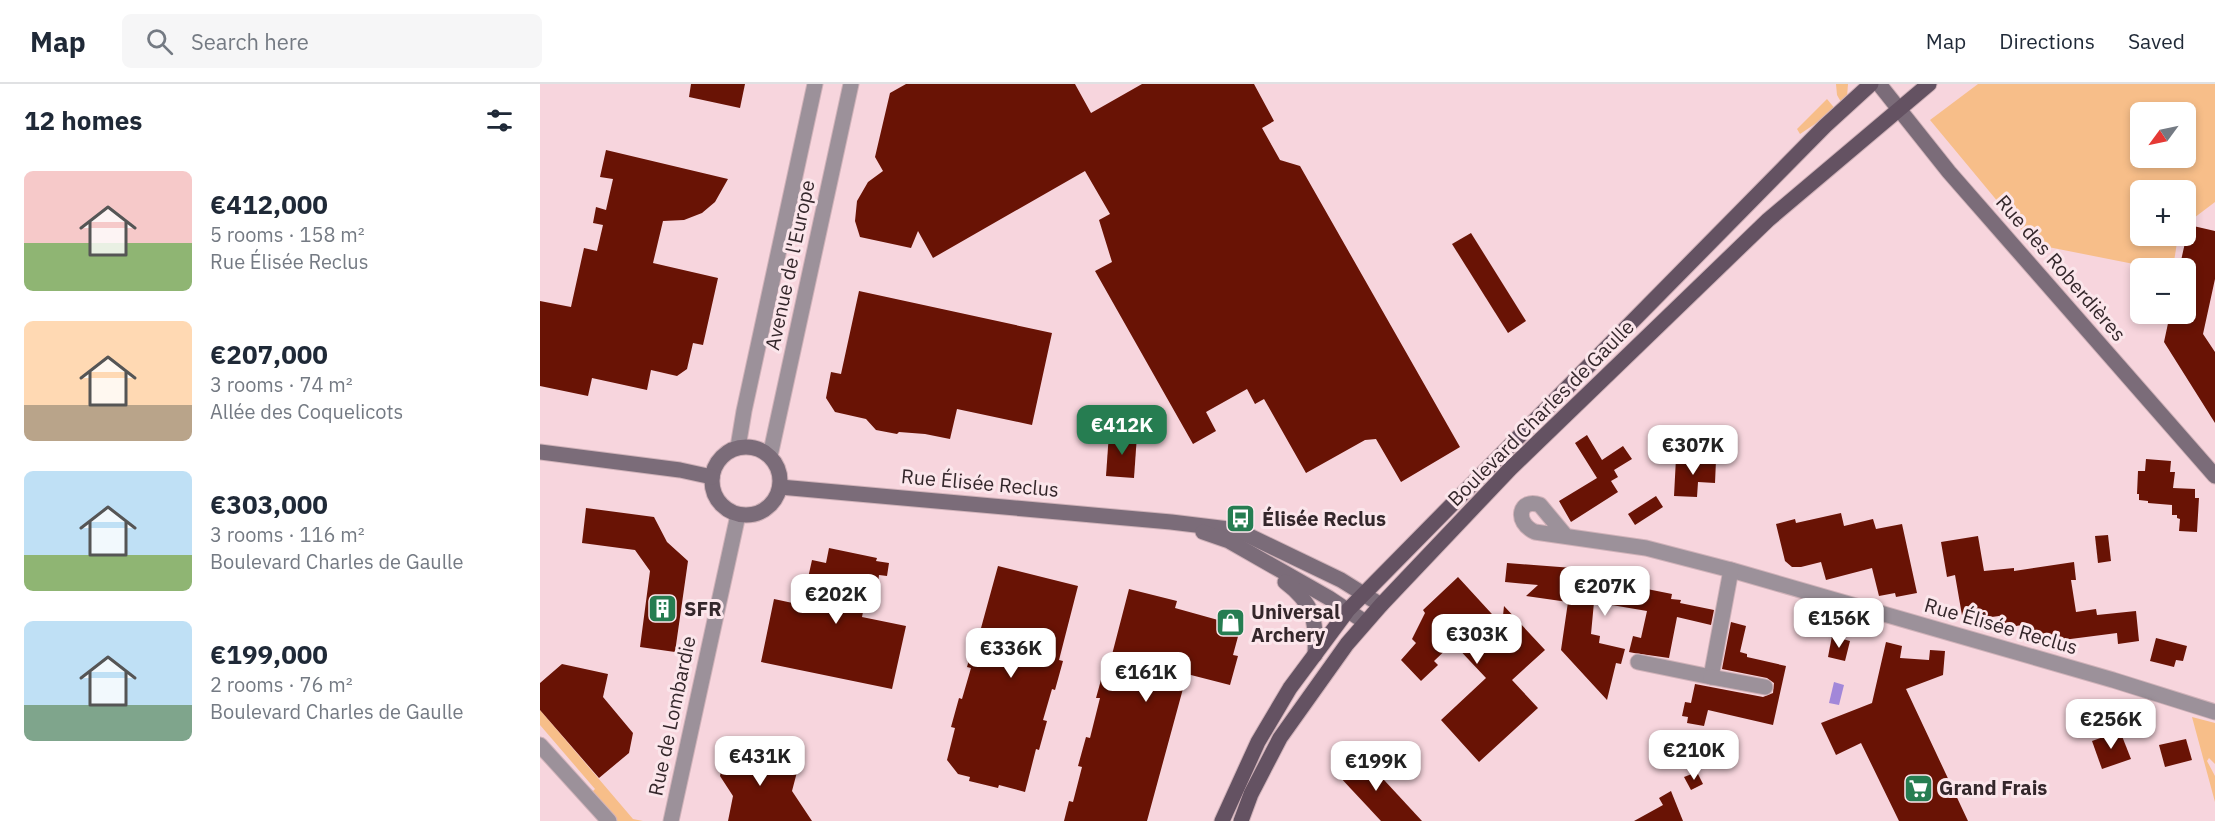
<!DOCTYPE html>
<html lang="en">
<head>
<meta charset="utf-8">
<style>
  :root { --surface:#fff; --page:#f6f6f7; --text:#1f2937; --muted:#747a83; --line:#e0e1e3; --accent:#267d51 }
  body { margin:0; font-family:"IBM Plex Sans",sans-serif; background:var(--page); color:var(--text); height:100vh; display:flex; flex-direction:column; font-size:22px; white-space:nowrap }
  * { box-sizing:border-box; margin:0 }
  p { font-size:20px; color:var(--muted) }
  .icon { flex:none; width:33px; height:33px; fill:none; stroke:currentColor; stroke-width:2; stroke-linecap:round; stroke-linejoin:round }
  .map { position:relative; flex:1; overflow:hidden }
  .details { display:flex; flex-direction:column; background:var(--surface); width:540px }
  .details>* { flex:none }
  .needle { width:39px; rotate:237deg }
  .tools { position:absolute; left:1590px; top:18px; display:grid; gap:12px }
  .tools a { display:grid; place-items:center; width:66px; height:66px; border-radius:9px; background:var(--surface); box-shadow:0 3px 9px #0003; font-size:30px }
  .price { position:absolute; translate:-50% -51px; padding:0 14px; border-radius:12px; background:#fff; color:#222; font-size:20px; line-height:39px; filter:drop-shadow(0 2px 3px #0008) }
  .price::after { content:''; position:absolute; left:50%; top:36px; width:18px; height:14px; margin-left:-9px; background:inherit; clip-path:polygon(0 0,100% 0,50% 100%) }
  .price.active { background:var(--accent); color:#fff }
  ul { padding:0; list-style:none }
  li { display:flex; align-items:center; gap:18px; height:150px; padding:0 24px }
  li span { display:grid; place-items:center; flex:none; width:168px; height:120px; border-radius:9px; color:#555 }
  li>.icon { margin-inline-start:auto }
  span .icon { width:72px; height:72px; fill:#fffc; stroke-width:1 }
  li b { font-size:26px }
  h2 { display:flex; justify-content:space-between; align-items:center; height:72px; padding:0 24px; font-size:26px }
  header { display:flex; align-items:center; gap:36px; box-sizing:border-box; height:84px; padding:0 30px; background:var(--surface); border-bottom:2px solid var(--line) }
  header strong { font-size:28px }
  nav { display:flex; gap:33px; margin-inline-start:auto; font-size:21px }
  .search { width:420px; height:54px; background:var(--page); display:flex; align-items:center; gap:15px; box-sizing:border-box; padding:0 21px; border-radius:9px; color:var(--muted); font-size:22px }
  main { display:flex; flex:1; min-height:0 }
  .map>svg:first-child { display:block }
  .green { fill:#f7be89; fill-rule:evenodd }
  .water { fill:#a287d9 }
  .building { fill:#691305 }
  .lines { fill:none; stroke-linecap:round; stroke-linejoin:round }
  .street-casing { stroke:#d0b2b9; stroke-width:17 }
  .secondary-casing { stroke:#d0b2b9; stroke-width:17 }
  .primary-casing { stroke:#d0b2b9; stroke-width:17 }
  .street { stroke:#9c919a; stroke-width:15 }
  .secondary { stroke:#7b6c79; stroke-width:15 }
  .primary { stroke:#645262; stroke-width:15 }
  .labels { text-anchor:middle; stroke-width:6; stroke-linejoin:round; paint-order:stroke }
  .street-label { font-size:20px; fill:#34272b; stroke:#fbe6eb }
  .poi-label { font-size:20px; font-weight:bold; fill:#34272b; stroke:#fbe6eb; text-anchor:start }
</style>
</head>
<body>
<header>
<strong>Map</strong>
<div class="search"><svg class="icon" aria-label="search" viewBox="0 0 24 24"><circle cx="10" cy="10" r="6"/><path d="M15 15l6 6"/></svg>Search here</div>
<nav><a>Map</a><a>Directions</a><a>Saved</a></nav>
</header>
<main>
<section class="details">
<h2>12 homes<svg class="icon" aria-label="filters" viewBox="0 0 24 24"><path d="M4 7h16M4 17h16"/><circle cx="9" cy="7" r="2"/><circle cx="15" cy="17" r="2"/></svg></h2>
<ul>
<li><span style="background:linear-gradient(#f6c9c9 60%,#8fb573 0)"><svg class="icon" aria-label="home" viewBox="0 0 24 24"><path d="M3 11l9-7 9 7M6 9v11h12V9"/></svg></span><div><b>€412,000</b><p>5 rooms · 158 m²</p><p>Rue Élisée Reclus</p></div></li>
<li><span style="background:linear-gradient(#ffd9b3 70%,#b9a48a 0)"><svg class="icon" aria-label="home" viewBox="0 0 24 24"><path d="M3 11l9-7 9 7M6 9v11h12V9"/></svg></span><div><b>€207,000</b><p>3 rooms · 74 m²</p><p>Allée des Coquelicots</p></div></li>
<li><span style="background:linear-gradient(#bfe0f5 70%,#8fb573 0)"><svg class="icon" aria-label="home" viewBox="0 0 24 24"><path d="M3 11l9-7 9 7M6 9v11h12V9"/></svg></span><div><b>€303,000</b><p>3 rooms · 116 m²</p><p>Boulevard Charles de Gaulle</p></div></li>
<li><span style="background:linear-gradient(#bfe0f5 70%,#7fa58c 0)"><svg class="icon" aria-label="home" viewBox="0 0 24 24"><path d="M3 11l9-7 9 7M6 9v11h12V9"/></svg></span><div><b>€199,000</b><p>2 rooms · 76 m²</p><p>Boulevard Charles de Gaulle</p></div></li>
</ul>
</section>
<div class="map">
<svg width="1675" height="737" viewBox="0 0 1675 737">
  <rect width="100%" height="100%" fill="#f7d5dd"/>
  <g class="green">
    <polygon points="1296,0 1308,0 1307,13 1301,18 1297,11"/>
    <path d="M1438 0H1675V118L1646 140V106H1600V152H1638L1633 184H1614L1493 160 1390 36ZM1646 28V74H1600V28Z"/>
    <polygon points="1287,15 1296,26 1260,50 1257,45"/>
    <polygon points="0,626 93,735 103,737 76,737 51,709 55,705 0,641"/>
    <polygon points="1652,633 1675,639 1675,680 1669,674 1667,677 1675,692 1675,718"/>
  </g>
  <polygon class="water" points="1294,598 1304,601 1299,621 1289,619"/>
  <g class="building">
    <polygon points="151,0 205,0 200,24 149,13"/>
    <polygon points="366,0 535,0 551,29 602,0 714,0 734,37 722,44 740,76 760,82 920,363 861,398 836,355 825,356 766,389 724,315 715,320 707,305 666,328 676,347 653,360 555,187 572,178 559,136 570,130 545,87 393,174 378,147 371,164 320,153 315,137 317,117 328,98 343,87 335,73 350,9"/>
    <polygon points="66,66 188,95 175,118 162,129 144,136 123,137 113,179 178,194 163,261 153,259 147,285 137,292 111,286 107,306 52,294 48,312 0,302 0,217 31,223 44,164 57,167 63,141 53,139 56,123 66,126 73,95 60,93"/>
    <polygon points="1649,141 1675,147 1675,195 1663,250 1675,268 1675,339 1624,258 1630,230 1646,230 1646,184 1641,184 1640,181"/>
    <polygon points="931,149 986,237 968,249 912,160"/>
    <polygon points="319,207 512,249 492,341 417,325 410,355 385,350 359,348 357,350 336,346 326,335 295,328 286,314 291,288 301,290"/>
    <polygon points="569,349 597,351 594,394 566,392"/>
    <polygon points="1047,351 1062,376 1083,362 1092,375 1074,386 1078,393 1071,397 1078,408 1031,438 1019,417 1057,394 1035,359"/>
    <polygon points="1136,374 1176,376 1175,399 1158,398 1157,413 1134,412"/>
    <polygon points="1606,375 1631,377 1630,388 1635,388 1633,404 1655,405 1655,414 1659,414 1657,448 1639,447 1640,435 1637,434 1637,431 1632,431 1632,421 1608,419 1608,417 1599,416 1599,410 1597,410 1598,387 1605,387"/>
    <polygon points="1116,412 1123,423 1095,441 1088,430"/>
    <polygon points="46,424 114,433 127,458 148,477 135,568 100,563 110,487 95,466 42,459"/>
    <polygon points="1301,429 1304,442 1333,435 1336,445 1362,440 1377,509 1356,513 1355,509 1339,512 1332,484 1286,496 1281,478 1261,483 1252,483 1245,477 1236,440 1255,435 1256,439"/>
    <polygon points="1568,451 1571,477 1558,479 1555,452"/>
    <polygon points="1438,452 1444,487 1474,484 1474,487 1534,478 1536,496 1531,496 1536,528 1556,525 1557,531 1596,527 1599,557 1578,560 1577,549 1515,557 1514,553 1501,555 1500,549 1489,551 1488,540 1470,543 1470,539 1461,540 1459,532 1423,537 1415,491 1407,493 1401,458"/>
    <polygon points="289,464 337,474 336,477 349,479 347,492 339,491 338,499 329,498 322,533 366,542 352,605 221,578 234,515 262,521 272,476 286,479"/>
    <polygon points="967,479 1033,484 1033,488 1057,491 1057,495 1132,510 1131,515 1141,516 1140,519 1174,526 1171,541 1137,533 1129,574 1094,569 1089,568 1093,552 1101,554 1107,527 1054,518 1051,550 1060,552 1059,559 1085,565 1081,580 1076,579 1067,616 1021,566 1028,518 986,512 998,501 965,498"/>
    <polygon points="458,482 538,502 519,576 523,577 515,606 512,605 503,636 507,637 499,666 496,665 485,708 459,701 458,704 429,697 430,693 418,690 407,676 415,644 411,643 419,614 422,615 431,584 427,583 435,554 438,555"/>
    <polygon points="918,493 962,541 964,522 1005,566 972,596 998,624 939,678 901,636 946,594 913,559 894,577 898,581 881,597 861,576 876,559 872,555 885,529 883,526"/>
    <polygon points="589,505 637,517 635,524 678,536 680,528 703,534 693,571 698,572 690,601 647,590 607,737 524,737 529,717 533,718 542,683 538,682 546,653 550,654 560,614 556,614 564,585 568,586"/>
    <polygon points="1191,538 1206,542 1200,568 1207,570 1207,573 1246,582 1233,641 1168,626 1164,642 1147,639 1148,633 1142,632 1145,618 1151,619 1155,600 1223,613 1233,609 1234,599 1227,594 1182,585"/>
    <polygon points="1292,552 1310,557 1305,577 1288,573"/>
    <polygon points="1616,554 1647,562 1643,577 1636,576 1634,583 1610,577"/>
    <polygon points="1346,558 1362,562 1360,574 1389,576 1390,566 1405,567 1403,591 1366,605 1428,737 1359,737 1321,659 1296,671 1281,639 1332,619"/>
    <polygon points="22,580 68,590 63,613 93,649 89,669 59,694 0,626 0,599"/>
    <polygon points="1580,647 1591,675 1562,685 1552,657"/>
    <polygon points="1646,655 1652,676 1625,683 1619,661"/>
    <polygon points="188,657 195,661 197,659 230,667 240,685 257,688 252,707 272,737 188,737 193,712 180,692"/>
    <polygon points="820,670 882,737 841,737 798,691"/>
    <polygon points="1157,688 1163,700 1151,706 1144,693"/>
    <polygon points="1131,707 1143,737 1094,737 1123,721 1119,714"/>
  </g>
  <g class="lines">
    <defs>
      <g id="street">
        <polyline points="198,363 204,327 275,0"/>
        <polyline points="230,372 311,0"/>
        <path d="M1025 451 1000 421C980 413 973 438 995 448L1106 464 1191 486 1573 596 1675 628"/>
        <polyline points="1098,578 1171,593 1191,486"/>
        <polyline points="1171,593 1225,603"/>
        <polyline points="0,661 69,737"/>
        <polyline points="131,737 198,431"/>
      </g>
      <g id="secondary">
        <polyline points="1339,0 1409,88 1675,392"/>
        <circle cx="206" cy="397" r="34"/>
        <polyline points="0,368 140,386 172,393"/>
        <polyline points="240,403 631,438 697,446 801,496 841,521"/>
        <polyline points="663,448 689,457 789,514 825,538"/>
        <path d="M745 498C773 519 777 536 775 571"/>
      </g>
      <g id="primary">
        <polyline points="682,737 718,658 750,604 808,526 1285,42 1331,0"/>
        <polyline points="701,737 711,710 740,654 807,560 841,521 970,385 1228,136 1389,0"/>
      </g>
    </defs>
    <use href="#street" class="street-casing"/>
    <use href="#secondary" class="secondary-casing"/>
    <use href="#primary" class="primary-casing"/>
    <use href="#street" class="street"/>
    <use href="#secondary" class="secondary"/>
    <use href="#primary" class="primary"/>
  </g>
  <defs>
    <symbol id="bus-square" viewBox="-11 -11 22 22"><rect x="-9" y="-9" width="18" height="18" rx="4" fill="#267d51" stroke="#fbe6eb"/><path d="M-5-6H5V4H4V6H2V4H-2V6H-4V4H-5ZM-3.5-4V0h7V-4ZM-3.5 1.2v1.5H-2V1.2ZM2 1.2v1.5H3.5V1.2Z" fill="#fff"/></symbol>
    <symbol id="building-square" viewBox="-11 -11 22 22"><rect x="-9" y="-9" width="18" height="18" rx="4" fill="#267d51" stroke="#fbe6eb"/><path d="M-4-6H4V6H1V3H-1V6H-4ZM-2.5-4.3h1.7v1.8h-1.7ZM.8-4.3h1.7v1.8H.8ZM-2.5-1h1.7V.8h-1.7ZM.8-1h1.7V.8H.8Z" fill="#fff"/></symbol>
    <symbol id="shop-square" viewBox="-11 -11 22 22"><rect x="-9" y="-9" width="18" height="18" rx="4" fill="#267d51" stroke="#fbe6eb"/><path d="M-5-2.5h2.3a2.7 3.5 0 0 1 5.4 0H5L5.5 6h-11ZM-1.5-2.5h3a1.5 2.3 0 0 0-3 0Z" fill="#fff"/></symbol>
    <symbol id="supermarket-square" viewBox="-11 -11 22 22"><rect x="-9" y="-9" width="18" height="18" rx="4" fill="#267d51" stroke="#fbe6eb"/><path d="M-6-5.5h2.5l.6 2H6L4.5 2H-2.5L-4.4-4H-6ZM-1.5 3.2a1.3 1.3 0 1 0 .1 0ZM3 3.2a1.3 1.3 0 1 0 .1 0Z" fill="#fff"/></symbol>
  </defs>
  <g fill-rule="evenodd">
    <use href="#bus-square" x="684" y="418" width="33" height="33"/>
    <use href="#building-square" x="106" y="508" width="33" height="33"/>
    <use href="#shop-square" x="674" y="522" width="33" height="33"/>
    <use href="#supermarket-square" x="1362" y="688" width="33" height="33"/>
  </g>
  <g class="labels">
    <g class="street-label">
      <text transform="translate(250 181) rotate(-78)" y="7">Avenue de l'Europe</text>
      <text transform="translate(1521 184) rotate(49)" y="7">Rue des Roberdières</text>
      <text transform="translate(1001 329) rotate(-45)" y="7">Boulevard Charles de Gaulle</text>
      <text transform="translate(440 399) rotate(5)" y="7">Rue Élisée Reclus</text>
      <text transform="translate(1461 542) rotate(16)" y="7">Rue Élisée Reclus</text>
      <text transform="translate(132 632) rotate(-78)" y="7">Rue de Lombardie</text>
    </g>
    <g class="poi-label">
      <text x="722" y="442">Élisée Reclus</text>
      <text x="144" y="532">SFR</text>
      <text x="711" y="535">Universal<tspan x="711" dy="23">Archery</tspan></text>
      <text x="1399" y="711">Grand Frais</text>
    </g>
  </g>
</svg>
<div class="tools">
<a><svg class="needle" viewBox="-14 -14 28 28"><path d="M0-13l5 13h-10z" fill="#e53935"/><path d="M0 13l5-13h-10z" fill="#747a83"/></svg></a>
<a>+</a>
<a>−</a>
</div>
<b class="price active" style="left:582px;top:372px">€412K</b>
<b class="price" style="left:1153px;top:392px">€307K</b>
<b class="price" style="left:1065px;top:533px">€207K</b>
<b class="price" style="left:296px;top:541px">€202K</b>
<b class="price" style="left:1299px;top:565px">€156K</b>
<b class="price" style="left:937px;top:581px">€303K</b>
<b class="price" style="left:471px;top:595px">€336K</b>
<b class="price" style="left:606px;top:619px">€161K</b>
<b class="price" style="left:1571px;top:666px">€256K</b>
<b class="price" style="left:1154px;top:697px">€210K</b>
<b class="price" style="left:220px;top:703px">€431K</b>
<b class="price" style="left:836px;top:708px">€199K</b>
</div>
</main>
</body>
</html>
